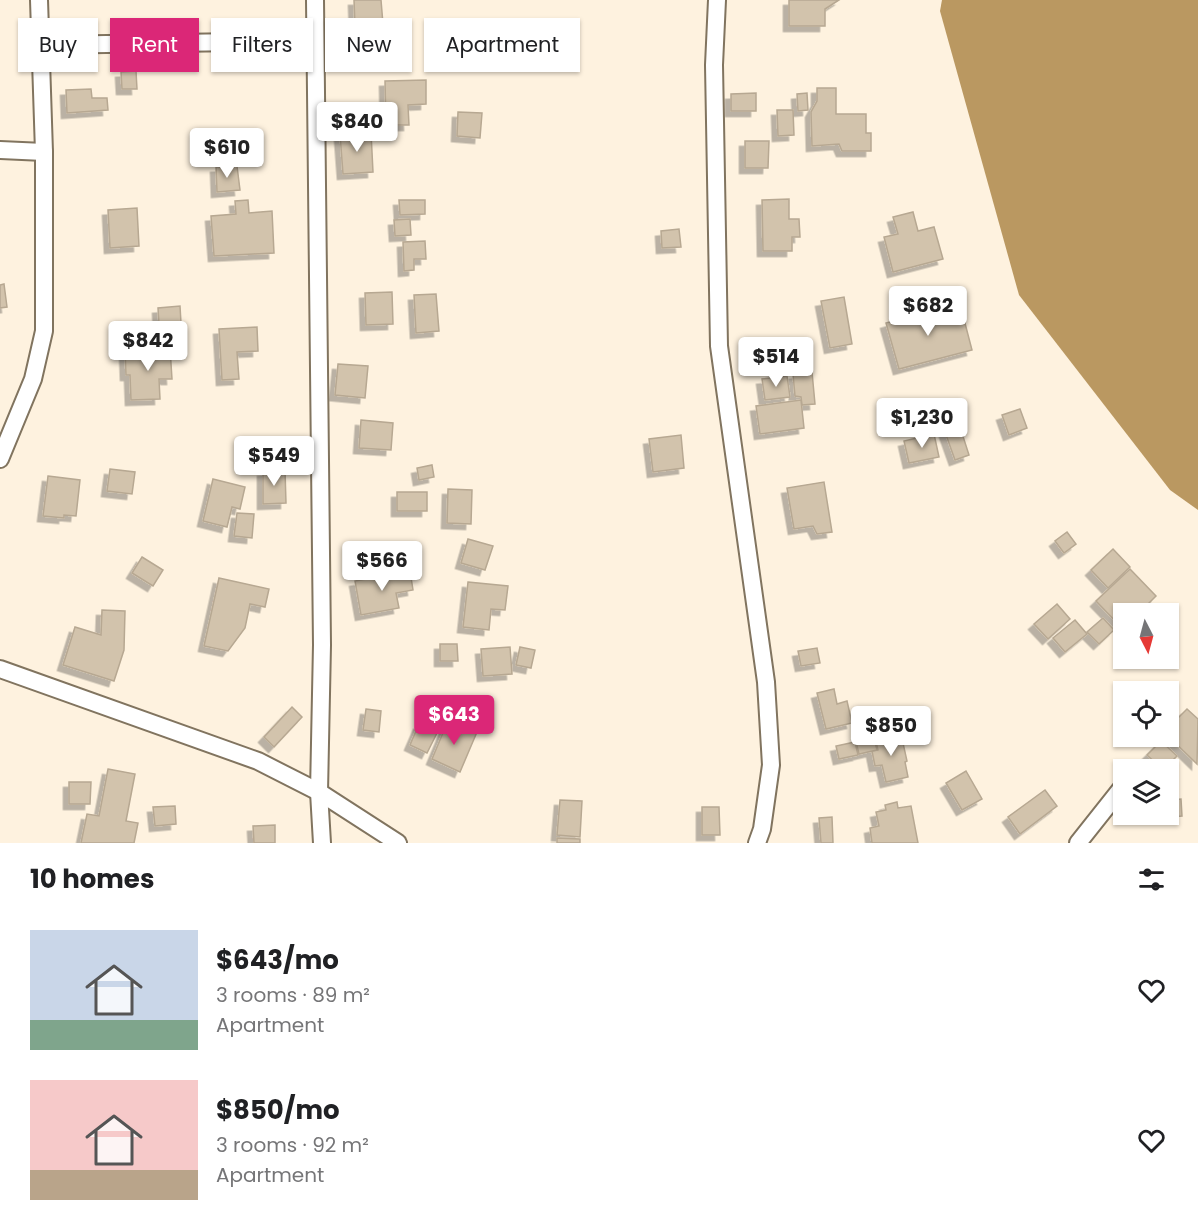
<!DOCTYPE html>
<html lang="en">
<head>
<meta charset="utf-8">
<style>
  :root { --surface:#fff; --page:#f2f2f2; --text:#202124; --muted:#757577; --accent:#db2777 }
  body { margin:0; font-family:Poppins,sans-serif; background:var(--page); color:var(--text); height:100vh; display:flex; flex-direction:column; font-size:22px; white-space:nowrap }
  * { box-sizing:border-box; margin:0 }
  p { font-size:20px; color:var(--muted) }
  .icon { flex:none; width:33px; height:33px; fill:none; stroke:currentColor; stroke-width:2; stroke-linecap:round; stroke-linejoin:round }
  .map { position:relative; height:843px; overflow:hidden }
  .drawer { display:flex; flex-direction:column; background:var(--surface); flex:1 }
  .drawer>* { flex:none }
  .guide { position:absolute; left:18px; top:18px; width:600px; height:54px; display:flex; gap:12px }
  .needle { width:39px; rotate:174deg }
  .tools { position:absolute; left:1113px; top:603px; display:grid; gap:12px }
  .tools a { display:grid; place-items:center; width:66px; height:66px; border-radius:0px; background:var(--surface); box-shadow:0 2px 4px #0004; font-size:30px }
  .price { position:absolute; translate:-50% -51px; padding:0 14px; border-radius:6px; background:#fff; color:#222; font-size:20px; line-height:39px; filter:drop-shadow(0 2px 3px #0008) }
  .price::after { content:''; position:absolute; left:50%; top:36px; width:18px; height:14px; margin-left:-9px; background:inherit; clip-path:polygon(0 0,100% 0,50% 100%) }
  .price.on { background:var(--accent); color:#fff }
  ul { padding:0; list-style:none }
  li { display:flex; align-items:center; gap:18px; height:150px; padding:0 30px }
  li span { display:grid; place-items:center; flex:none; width:168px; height:120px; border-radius:0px; color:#555 }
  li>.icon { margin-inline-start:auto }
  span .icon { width:72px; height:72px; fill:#fffc; stroke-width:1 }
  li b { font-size:26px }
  h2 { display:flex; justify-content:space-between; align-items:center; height:72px; padding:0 30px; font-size:26px }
  .pill { padding:0 21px; border-radius:0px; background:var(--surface); box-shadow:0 2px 4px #0004; font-size:21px; line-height:54px }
  .pill.on { background:var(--accent); color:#fff }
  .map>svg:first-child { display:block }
  .water { fill:#ba9861 }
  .building { fill:#d2c3ac; stroke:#b7a892; stroke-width:1.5; filter:url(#shadow) }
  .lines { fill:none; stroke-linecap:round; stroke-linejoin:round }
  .street-casing { stroke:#81745f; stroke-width:20 }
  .street { stroke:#fff; stroke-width:16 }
</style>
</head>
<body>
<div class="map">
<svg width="1198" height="843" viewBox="0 0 1198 843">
  <defs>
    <filter id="shadow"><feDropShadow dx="-5.5" dy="5.5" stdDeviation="0" flood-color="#0004"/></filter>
  </defs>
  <rect width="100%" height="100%" fill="#fef2df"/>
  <polygon class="water" points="942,0 1198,0 1198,510 1170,490 1019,295 940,11"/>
  <g class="building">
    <polygon points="354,0 381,0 383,24 355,26"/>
    <polygon points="789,0 839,0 825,9 825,26 789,26"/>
    <polygon points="136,71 137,89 122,89 121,72"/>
    <polygon points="426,80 426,104 408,105 409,125 386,125 385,81"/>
    <polygon points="817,88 836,88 836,114 866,114 866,133 871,133 871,151 842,151 839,144 812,146 811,112 817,101"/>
    <polygon points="91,89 92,98 107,98 108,110 67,113 66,90"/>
    <polygon points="756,93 756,111 731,111 731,94"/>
    <polygon points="807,93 808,110 798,111 797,94"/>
    <polygon points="348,108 350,127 335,128 334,109"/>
    <polygon points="777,110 793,110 794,135 778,136"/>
    <polygon points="458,112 482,113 480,138 457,136"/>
    <polygon points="371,132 373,172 343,174 340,134"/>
    <polygon points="745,141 769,141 768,168 745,168"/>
    <polygon points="237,166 240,190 217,192 216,167"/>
    <polygon points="789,199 789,219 799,219 800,237 792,237 792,251 763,251 762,200"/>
    <polygon points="248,200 249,213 272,211 274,253 214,256 211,216 236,214 235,201"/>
    <polygon points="399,200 425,200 425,214 400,215"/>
    <polygon points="137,208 139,246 110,248 108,210"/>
    <polygon points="913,212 918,231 934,227 943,259 893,272 884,237 898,234 893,217"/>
    <polygon points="410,219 411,235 395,236 394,220"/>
    <polygon points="679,229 681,247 662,248 661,231"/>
    <polygon points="425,241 426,259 414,259 414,270 404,271 403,242"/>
    <polygon points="4,284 7,307 0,308 0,285"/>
    <polygon points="392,292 393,324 366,325 365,293"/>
    <polygon points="436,294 439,331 416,333 414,295"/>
    <polygon points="844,297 852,344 830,348 821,301"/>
    <polygon points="926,305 930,317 961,308 972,350 899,369 886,323 915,315 913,308"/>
    <polygon points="180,306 181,323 159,324 158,308"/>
    <polygon points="257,327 258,351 237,352 239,379 222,380 219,329"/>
    <polygon points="170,348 172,379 159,379 160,399 131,400 130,375 126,375 125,350"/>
    <polygon points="338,364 368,366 365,398 335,395"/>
    <polygon points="812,372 815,404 802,405 801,397 795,396 793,374"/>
    <polygon points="787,376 790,397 765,400 762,379"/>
    <polygon points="801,400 804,428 760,434 756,406"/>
    <polygon points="1020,409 1027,428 1009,435 1002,415"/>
    <polygon points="361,420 393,423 391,450 359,448"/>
    <polygon points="960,427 969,455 955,460 945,432"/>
    <polygon points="934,434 939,457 909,463 904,441"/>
    <polygon points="681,435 684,468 653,472 649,439"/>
    <polygon points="432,465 434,477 419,480 417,468"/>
    <polygon points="110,469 135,472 132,494 107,491"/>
    <polygon points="285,470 286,503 263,504 263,471"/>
    <polygon points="48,476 80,480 76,516 64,515 64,518 43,516"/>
    <polygon points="213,479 245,487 240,509 232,507 227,527 203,521"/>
    <polygon points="824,482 832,532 817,534 813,526 794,529 787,488"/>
    <polygon points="448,489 472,490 471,524 447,523"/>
    <rect x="397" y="492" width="30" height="19"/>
    <polygon points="237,513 254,514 252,538 234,536"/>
    <polygon points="1067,532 1076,544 1064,553 1055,541"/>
    <polygon points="468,539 493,546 485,570 461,563"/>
    <polygon points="1113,549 1130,567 1108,588 1091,570"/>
    <polygon points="142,557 163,570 153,586 132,573"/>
    <polygon points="1130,569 1156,596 1138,614 1124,614 1122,628 1096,601"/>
    <polygon points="410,571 413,590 396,593 399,608 361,615 355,581"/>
    <polygon points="219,578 269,589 265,607 250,604 245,628 228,651 204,646"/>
    <polygon points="468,582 508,586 505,610 491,609 489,630 463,627"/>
    <polygon points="1057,604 1070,619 1048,639 1034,624"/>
    <polygon points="102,610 125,611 124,650 114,681 63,665 75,627 101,635"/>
    <polygon points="1103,618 1114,630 1099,644 1087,632"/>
    <polygon points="1075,620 1087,634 1065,652 1053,638"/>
    <polygon points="440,644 457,644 458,661 440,661"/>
    <polygon points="510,647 512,674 483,676 481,649"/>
    <polygon points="520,647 535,650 531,668 516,665"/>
    <polygon points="817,648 820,663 801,666 798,651"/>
    <polygon points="834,689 837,704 847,701 852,723 826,729 817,693"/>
    <polygon points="292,707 302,717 274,747 264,737"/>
    <polygon points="366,709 381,711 379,732 363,730"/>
    <polygon points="1187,709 1198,719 1197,764 1168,736 1168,728"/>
    <polygon points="448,721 477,732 460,772 432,759"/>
    <polygon points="419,724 437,733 427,753 410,745"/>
    <polygon points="898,732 900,743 903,743 907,761 905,762 908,777 886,782 882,765 875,766 872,751 878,750 875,738"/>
    <polygon points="874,738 877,750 859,754 856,742"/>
    <polygon points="1161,741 1177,756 1163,770 1147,755"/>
    <polygon points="855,742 858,755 839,759 836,746"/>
    <polygon points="108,769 135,774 126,821 138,823 134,843 81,843 87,814 99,816"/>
    <polygon points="966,771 982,799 962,810 946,783"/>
    <polygon points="69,782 91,782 90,804 69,804"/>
    <polygon points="1045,790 1057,806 1020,834 1008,817"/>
    <polygon points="1181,799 1182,816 1170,817 1170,800"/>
    <polygon points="560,800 582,801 580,837 557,835"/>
    <polygon points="897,802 898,808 911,806 918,843 872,843 870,828 879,826 876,812 886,810 885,805"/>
    <polygon points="175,806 176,824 155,826 153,807"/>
    <polygon points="702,807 719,807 720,835 702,835"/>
    <polygon points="832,817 833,843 821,843 819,818"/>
    <polygon points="275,825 275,843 254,843 253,826"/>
    <polygon points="557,838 580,839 580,843 557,843"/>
  </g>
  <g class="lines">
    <defs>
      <g id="street">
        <polyline points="315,0 322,645 319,792 322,843"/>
        <polyline points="717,0 714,65 719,346 766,682 771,765 762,829 757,843"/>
        <polyline points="41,45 315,41"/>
        <polyline points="0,150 44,152"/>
        <polyline points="0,459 33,379 44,331 44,152 39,0"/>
        <polyline points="0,669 258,761 319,792 398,843"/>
        <polyline points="1078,843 1124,785"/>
      </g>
    </defs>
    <use href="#street" class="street-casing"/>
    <use href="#street" class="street"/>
  </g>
</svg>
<div class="tools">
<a><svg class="needle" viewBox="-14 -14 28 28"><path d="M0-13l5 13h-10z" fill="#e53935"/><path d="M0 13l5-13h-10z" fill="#757577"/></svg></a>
<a><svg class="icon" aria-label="locate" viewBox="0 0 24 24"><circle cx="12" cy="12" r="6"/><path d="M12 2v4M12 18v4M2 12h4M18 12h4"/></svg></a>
<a><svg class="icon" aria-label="layers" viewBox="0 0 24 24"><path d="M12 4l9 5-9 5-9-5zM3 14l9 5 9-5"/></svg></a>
</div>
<b class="price" style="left:357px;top:153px">$840</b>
<b class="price" style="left:227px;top:179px">$610</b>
<b class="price" style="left:928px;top:337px">$682</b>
<b class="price" style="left:148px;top:372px">$842</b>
<b class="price" style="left:776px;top:388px">$514</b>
<b class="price" style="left:922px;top:449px">$1,230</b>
<b class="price" style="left:274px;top:487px">$549</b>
<b class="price" style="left:382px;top:592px">$566</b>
<b class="price on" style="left:454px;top:746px">$643</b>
<b class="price" style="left:891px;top:757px">$850</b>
<div class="guide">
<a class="pill">Buy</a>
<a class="pill on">Rent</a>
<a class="pill">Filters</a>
<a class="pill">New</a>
<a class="pill">Apartment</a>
</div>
</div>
<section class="drawer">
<h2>10 homes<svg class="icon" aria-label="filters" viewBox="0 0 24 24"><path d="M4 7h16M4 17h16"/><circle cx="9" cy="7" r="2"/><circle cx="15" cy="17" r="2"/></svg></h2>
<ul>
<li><span style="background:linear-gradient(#c9d6e8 75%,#7fa58c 0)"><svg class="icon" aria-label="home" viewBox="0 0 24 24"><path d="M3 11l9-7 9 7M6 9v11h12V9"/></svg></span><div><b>$643/mo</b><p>3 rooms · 89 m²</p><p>Apartment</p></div><svg class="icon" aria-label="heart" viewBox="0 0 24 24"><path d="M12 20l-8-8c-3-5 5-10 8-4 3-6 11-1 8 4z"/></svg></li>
<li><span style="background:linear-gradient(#f6c9c9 75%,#b9a48a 0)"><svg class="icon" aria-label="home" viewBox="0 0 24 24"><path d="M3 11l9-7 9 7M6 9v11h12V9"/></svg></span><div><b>$850/mo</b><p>3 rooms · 92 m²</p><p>Apartment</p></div><svg class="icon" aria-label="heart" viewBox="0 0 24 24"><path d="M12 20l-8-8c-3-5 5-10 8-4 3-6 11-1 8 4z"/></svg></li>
</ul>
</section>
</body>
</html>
